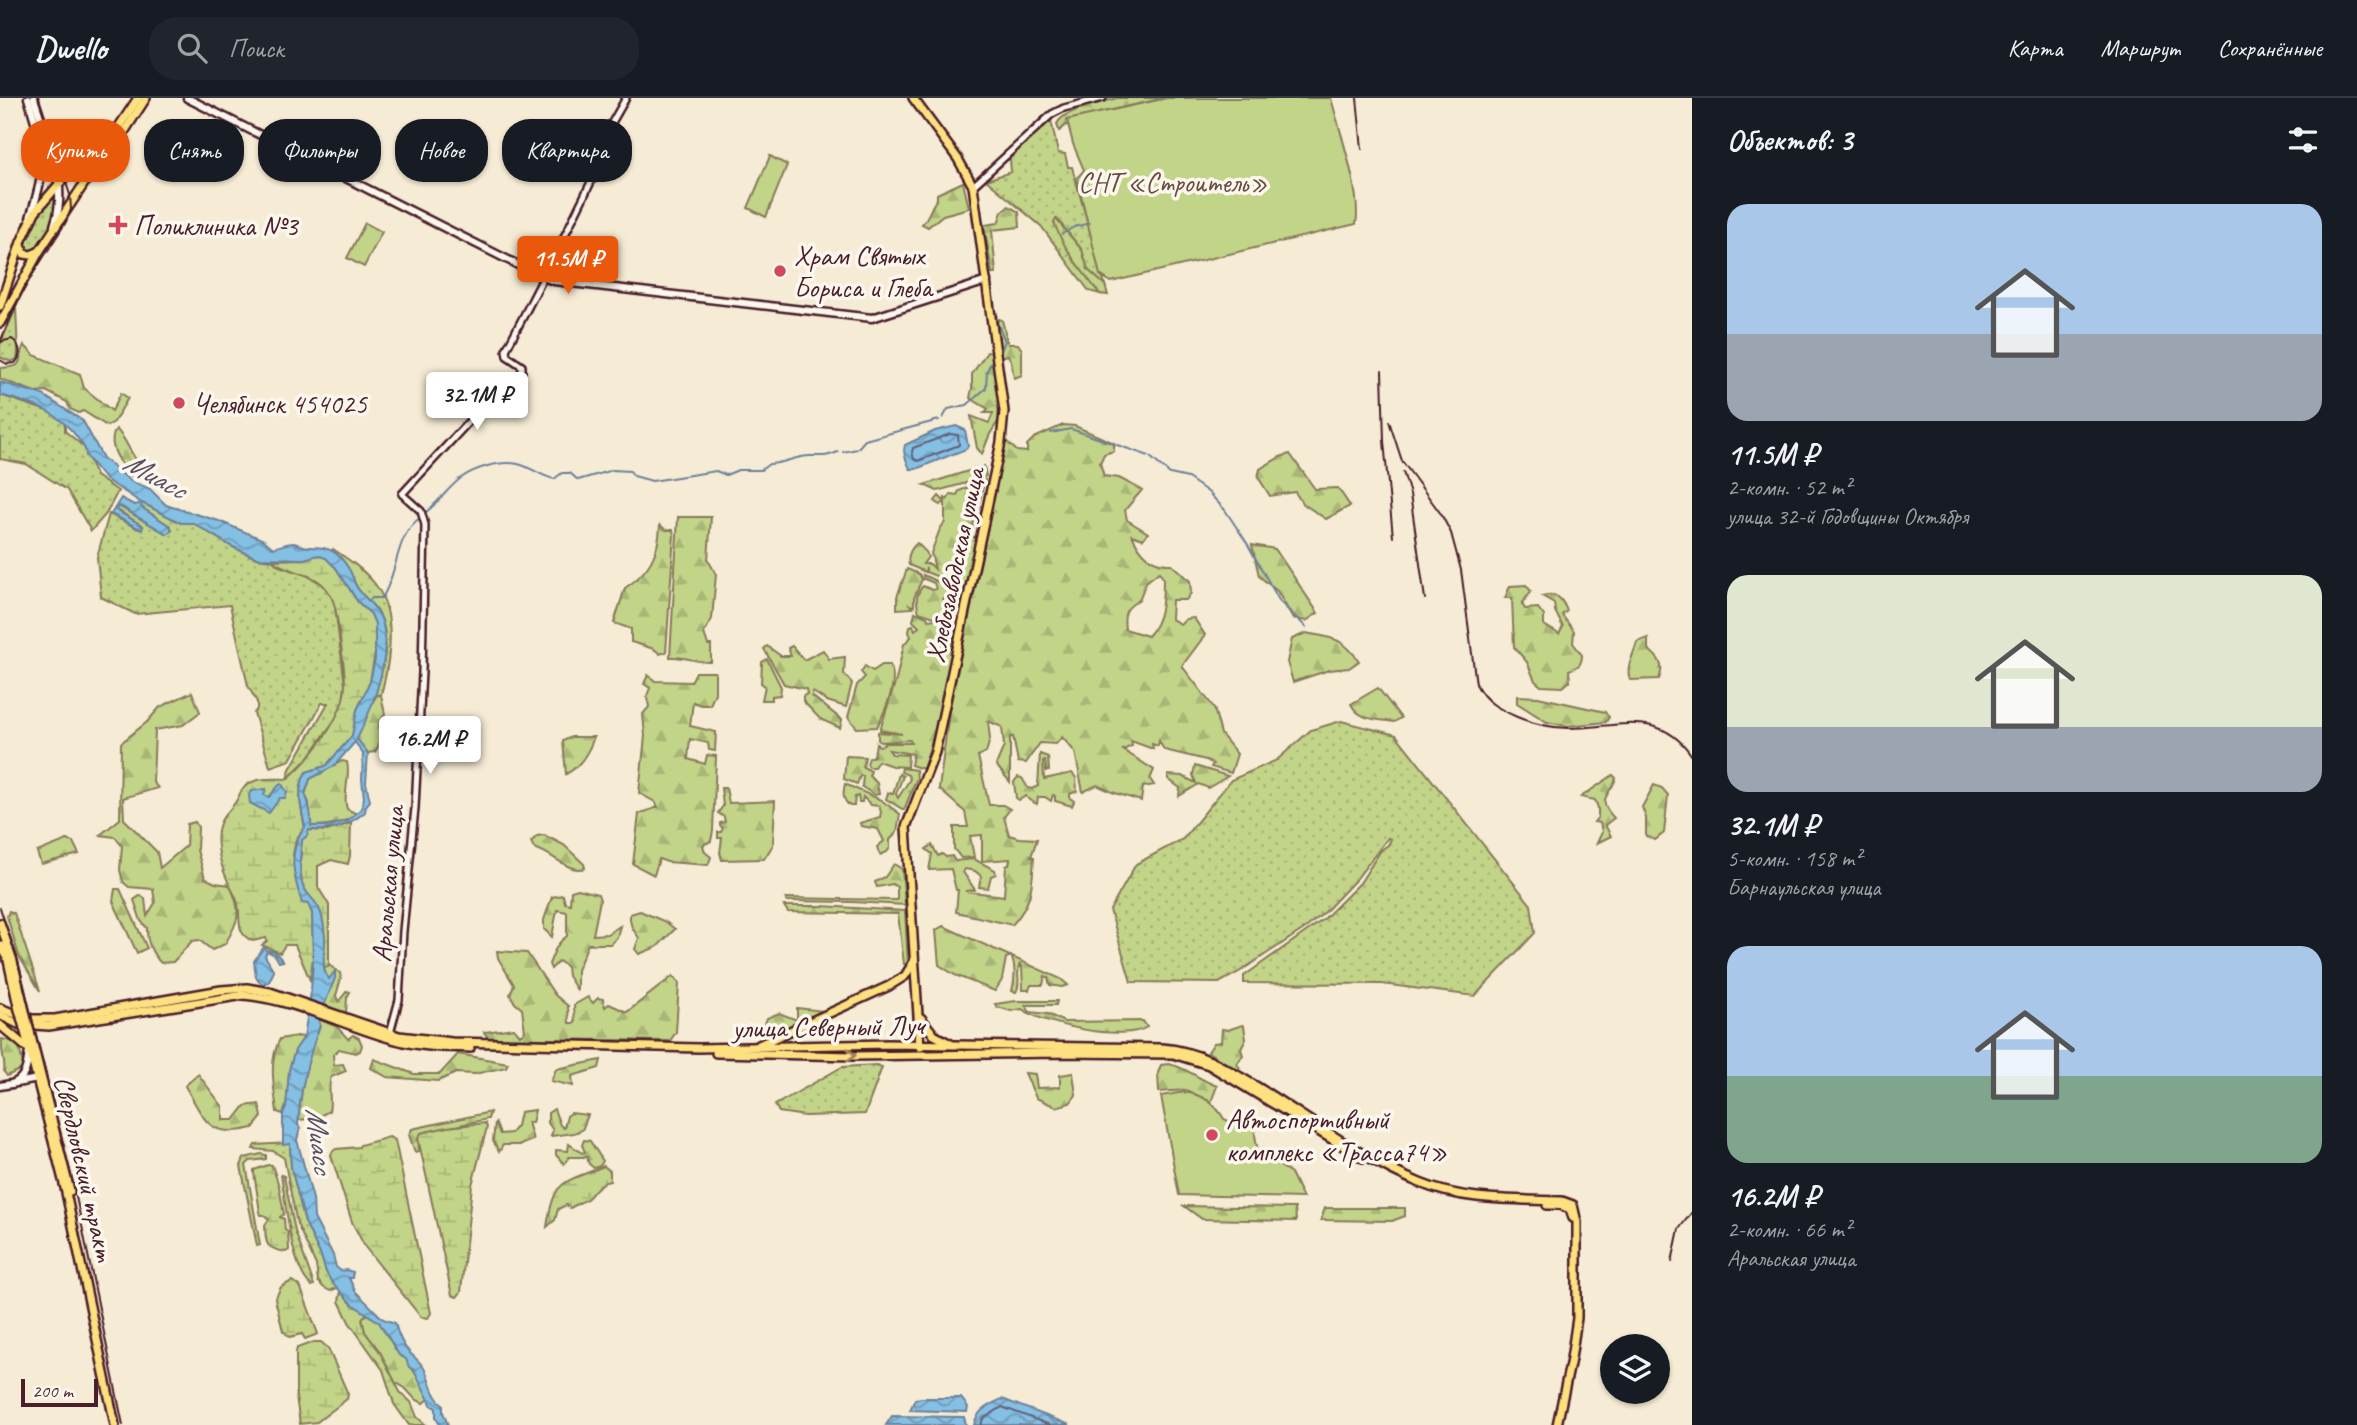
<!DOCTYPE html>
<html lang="ru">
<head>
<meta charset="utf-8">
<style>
  :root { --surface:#171b24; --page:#20242c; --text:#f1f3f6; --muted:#9ea1a6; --line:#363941; --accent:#ea580c }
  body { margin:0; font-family:Caveat,sans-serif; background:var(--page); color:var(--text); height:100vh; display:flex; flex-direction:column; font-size:26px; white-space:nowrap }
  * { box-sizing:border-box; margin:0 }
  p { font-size:23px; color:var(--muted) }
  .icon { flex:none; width:38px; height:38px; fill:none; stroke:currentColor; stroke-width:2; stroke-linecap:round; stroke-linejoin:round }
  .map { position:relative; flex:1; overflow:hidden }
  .details { display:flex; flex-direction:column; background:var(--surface); width:665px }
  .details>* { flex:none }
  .top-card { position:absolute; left:21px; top:21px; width:665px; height:63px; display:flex; gap:14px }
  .controls { position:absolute; left:1600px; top:1236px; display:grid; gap:14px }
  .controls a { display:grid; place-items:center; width:70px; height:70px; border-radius:50%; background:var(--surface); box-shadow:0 2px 5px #0004; font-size:35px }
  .scale { position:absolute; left:21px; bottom:18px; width:77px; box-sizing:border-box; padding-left:7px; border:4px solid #4a1f2b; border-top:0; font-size:19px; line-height:24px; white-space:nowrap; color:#4a1f2b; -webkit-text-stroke:5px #fbf7ec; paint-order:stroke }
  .price { position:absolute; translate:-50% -60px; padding:0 16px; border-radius:7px; background:#fff; color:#222; font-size:23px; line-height:46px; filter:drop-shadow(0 2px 4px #0008) }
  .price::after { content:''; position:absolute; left:50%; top:42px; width:21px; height:16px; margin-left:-10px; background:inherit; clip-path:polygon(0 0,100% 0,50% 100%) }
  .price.active { background:var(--accent); color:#fff }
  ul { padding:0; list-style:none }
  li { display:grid; align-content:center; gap:14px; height:371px; padding:0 35px }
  li span { display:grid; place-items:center; height:217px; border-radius:21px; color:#555 }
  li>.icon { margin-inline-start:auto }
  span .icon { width:126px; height:126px; fill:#fffc; stroke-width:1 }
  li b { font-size:30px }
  h2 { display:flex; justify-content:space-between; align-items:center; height:84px; padding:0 35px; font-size:30px }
  .tag { padding:0 24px; border-radius:28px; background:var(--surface); box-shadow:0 2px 5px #0004; font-size:24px; line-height:63px }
  .tag.active { background:var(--accent); color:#fff }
  header { display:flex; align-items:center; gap:42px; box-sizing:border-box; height:98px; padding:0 35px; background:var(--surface); border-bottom:2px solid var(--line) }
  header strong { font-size:33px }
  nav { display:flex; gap:38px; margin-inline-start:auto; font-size:24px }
  .search { width:490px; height:63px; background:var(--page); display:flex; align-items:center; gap:18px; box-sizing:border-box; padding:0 24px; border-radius:28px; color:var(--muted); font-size:26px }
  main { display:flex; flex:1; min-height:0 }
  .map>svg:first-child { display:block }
  .grass { fill:url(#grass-dots); stroke:#867a5a; stroke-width:2 }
  .forest { fill:url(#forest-firs); stroke:#867a5a; stroke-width:2; fill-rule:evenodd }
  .wetland { fill:url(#wetland-marsh); stroke:#867a5a; stroke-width:2 }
  .garden { fill:#c2d488; stroke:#867a5a; stroke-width:2 }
  .water { fill:url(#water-waves); stroke:#6d809a; stroke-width:2; fill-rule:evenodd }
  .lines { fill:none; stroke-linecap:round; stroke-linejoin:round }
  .shore { stroke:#615f75; stroke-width:2 }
  .stream { stroke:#6d809a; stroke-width:2 }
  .tertiary-casing { stroke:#4a1f2b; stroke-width:10 }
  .secondary-casing { stroke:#4a1f2b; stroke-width:11 }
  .primary-casing { stroke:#4a1f2b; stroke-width:12 }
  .tertiary { stroke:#fbf7ec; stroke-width:5 }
  .secondary { stroke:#fbf7ec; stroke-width:6 }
  .primary { stroke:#fde080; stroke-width:7 }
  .tram { stroke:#4a1f2b; stroke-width:2 }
  .rail { stroke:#4a1f2b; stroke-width:2 }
  .primary-bridge-casing { stroke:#4a1f2b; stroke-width:12; stroke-linecap:butt }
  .primary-bridge { stroke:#fde080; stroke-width:7 }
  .oneway { stroke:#a48056 }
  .poi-dot { fill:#d1495b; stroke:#fbf7ec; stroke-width:2.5 }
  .labels { text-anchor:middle; stroke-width:7; stroke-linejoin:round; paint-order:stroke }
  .park-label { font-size:28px; fill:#684c42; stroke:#fbf7ec }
  .poi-label { font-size:28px; fill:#4a1f2b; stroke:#fbf7ec; text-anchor:start }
  .street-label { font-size:28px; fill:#4a1f2b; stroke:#fbf7ec }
  .water-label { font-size:30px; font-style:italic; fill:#5b4f62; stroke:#fbf7ec }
</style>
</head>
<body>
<header>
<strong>Dwello</strong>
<div class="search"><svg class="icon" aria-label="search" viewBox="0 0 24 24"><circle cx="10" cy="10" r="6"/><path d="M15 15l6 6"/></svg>Поиск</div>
<nav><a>Карта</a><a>Маршрут</a><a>Сохранённые</a></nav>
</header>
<main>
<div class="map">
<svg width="1692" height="1327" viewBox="0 0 1692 1327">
  <defs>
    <pattern id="grass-dots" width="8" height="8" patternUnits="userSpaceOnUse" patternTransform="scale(1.75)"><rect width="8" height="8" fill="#c2d488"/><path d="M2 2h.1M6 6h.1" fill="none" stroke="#a8b676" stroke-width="1.8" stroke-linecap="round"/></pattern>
    <pattern id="forest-firs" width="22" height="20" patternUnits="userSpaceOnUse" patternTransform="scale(1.75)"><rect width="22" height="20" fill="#c2d488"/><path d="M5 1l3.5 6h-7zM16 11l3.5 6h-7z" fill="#a8b676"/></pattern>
    <pattern id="wetland-marsh" width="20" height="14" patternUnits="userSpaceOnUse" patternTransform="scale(1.75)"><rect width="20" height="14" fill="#c2d488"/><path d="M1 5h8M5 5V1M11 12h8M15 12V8" fill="none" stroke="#a8b676"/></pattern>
    <pattern id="water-waves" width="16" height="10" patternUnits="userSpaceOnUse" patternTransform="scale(1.75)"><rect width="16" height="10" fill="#84c0e4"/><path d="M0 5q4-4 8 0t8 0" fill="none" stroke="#6e9bb9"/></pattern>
  </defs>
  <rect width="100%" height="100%" fill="#f6ecd5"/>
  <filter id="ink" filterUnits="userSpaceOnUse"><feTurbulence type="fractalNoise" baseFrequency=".0143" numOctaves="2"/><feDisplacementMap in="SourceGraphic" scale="14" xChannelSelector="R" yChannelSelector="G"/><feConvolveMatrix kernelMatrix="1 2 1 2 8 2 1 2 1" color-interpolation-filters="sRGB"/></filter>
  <g filter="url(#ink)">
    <g class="grass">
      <polygon points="1051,22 1058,55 1065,56 1068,69 1072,69 1105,187 1088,172 1082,152 1057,121 1054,124 1074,162 1100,196 1089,193 1041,128 986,82 1011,74 1010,61 1006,62 1034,35"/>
      <path d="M58 89C57 114 51 131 37 152L27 155 24 151C25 126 43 108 58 89Z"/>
      <polygon points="16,210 18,256 17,261 11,264 0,259 0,247"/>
      <polygon points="0,297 53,315 65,325 65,333 84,349 96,378 118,393 106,416 91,433 67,392 26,366 0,361"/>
      <polygon points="141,404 181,425 193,425 231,448 256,460 272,462 279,468 306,477 322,486 334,501 345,587 343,603 336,620 308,660 287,681 290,671 328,605 322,605 290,662 270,669 254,615 257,611 257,604 248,588 230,507 135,516 101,499 97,459 109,416 139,431 143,428 116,411 118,408 167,436 172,432 170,428 141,409"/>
      <path d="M333 451C348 461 363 471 375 486 398 516 390 563 381 597L374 600C382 574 393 541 378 514 372 505 362 498 357 489 347 473 349 466 332 453Z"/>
      <polygon points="1341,623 1396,637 1531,807 1535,835 1475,898 1382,886 1244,885 1244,878 1324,821 1360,785 1381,752 1388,747 1391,741 1388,740 1357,780 1325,814 1307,829 1239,874 1219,885 1131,884 1110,812 1136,766 1183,741 1231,682 1277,662 1311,632"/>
      <polygon points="876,967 882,969 865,1016 805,1018 779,1014 775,1007 842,969"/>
      <polygon points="290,1045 291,1069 305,1124 321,1158 326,1174 337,1190 330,1193 323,1189 318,1183 316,1167 297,1126 284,1060 273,1053 253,1051 255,1047"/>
      <polygon points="261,1056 266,1057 266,1061 250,1063 246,1067 260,1147 257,1148 241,1068 244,1060"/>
      <path d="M281 1077 284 1078 295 1133 314 1187 312 1188C291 1173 286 1104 281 1077Z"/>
    </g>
    <g class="forest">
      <path d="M1117 0H1165L1068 22V26L1059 33 1057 26C1063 12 1101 5 1117 0Z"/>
      <path d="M963 84 969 110 943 117 928 129 922 126C930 118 930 109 937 101V96Z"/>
      <polygon points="1009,108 1019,114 1020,129 992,132 996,175 992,175 984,127 998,125 1002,114"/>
      <path d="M1056 121 1082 152 1088 172 1105 187 1108 197 1100 196C1083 174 1063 151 1054 124Z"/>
      <polygon points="999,221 1002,222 1008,246 1018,246 1022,252 1022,277 1014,280 1011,263 1008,257 1001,259 996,226"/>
      <path d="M24 247 34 257 80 276 84 290 112 313 121 295 128 300 114 324 107 328 83 313 79 315 70 311 67 304 46 293 35 294 0 281V270C28 268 15 266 24 247Z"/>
      <polygon points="987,254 993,255 1000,309 999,322 990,336 982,356 977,350 971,318 989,325 993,315 984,315 988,311 970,300 972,291 972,276"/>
      <path d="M1063 327 1075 328 1114 345V353L1104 356 1100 365 1104 378 1119 380 1142 392 1125 412 1127 422 1148 435 1143 441 1132 437C1140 454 1150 467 1171 466L1190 483 1191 495 1186 502H1172L1171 521 1181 526 1186 521 1194 520 1205 537 1182 568 1214 610 1221 636 1237 656 1231 675 1211 669 1213 666 1206 662 1164 652 1159 643 1158 648 1152 646 1153 651 1131 643 1132 648 1123 652 1154 672 1150 681 1154 687 1143 689 1141 703 1112 694 1097 687 1083 694 1075 654 1062 639 1056 646 1040 645 1026 665 1018 664 1013 639H1010V684L996 667 1004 648 1002 629 988 623 990 641 986 655 978 658 989 707H1003L1010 711 1004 719 1009 737 1019 740 1037 741 1031 759H1034C1032 788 1033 804 1012 827L956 814 958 792H956L951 771 929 772 932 756 926 751 932 747 938 758 942 756 946 759 952 758 955 763 974 761 995 772 996 776 991 778 988 790 979 789 981 778 975 773 965 771 963 774 975 792 965 793 1004 798 1006 768 1009 767 1010 761 982 763V737L970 738 974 759 961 760 954 751V729H968L965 714 939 691 949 613 1006 343 1017 353 1027 354V347L1034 340ZM1159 474 1163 480C1163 501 1163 522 1148 538L1125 531C1123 515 1125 510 1139 502L1146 484Z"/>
      <path d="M116 331C127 341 130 357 140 366 145 372 148 371 151 379L145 382 128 377C120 362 106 347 116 331Z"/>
      <polygon points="1290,356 1315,391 1338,390 1350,408 1326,421 1302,405 1295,394 1270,398 1258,379 1260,371 1280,359"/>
      <polygon points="984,368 986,378 981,381 937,393 924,387"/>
      <path d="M985 382 971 436 975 440 979 436 968 486 963 489 926 474V469L925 474 909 467C907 459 910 451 917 445L926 454 928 459 923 466H930L935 471 931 455 940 431 945 424V404L940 407 935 403 939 398 944 403 945 400 947 402 951 396 957 397 959 393 971 388 978 389V384Z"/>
      <path d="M678 419H711L708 462 716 476 712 521 704 535 708 547H711V564C696 565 687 558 670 559Z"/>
      <path d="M660 427 666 432H673L674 436 666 554 660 556 654 551 631 544V531L614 525 625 490C649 474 659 456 660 427Z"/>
      <polygon points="1252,447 1275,451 1318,515 1306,523 1293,520 1277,493 1259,478"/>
      <polygon points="907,471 919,476 922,481 914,500 914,508 910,507 913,510 897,511 897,499"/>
      <path d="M923 477 964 496 958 501 957 495H948L949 499 943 500 948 512 946 523 919 514C916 504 915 497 923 488L932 492 936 491 934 485 924 481Z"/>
      <path d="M1526 487 1531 493 1522 506 1525 511 1538 510 1544 518V527L1559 536 1563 529 1555 513 1554 505 1542 498C1556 494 1562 500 1567 513L1562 517 1574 533 1573 545 1582 557C1582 567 1578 569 1569 572L1570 583 1563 589 1541 588 1535 583 1527 564 1514 549 1512 500H1505L1510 488Z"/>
      <polygon points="915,514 927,519 928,522 936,521 955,535 954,550 937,627 923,671 911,667 913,656 889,652 892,656 908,657 907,669 892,668 878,663 874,669 869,669 867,666 869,660 874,658 876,645 879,648 884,647 884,645 911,645 910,642 881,644 878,642 878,634 902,636 880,632 896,582 904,546 911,539 909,534 910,528 913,527 915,532 919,529 913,523"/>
      <path d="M1306 535C1333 540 1342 539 1359 563L1349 570 1329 572 1293 584 1287 564 1292 541Z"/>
      <path d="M1648 540V551C1659 560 1665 567 1659 581L1630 582C1625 570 1634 556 1637 544Z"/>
      <polygon points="767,548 781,558 791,558 788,550 792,548 804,562 823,552 829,561 845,559 844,576 852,585 846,609 827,603 813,594 812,598 842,622 840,630 820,621 803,603 803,598 807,596 806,591 784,586 764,551"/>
      <polygon points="767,561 781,589 780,597 772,598 772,602 762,602 765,588 761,585 762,564"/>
      <path d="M882 567H890C899 584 885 613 877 629L857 630 848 619 857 587 865 579 861 574 865 568 873 573Z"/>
      <polygon points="696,574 715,574 715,595 710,607 701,607 693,604 690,628 716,634 715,653 709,652 708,645 690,641 688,661 705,666 707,657 716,658 713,733 711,743 703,747 705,754 711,759 708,767 667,764 659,761 654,777 633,766 639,716 658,709 655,704 639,695 645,638 643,616 649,609 647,598 650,590 644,586 648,577 655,583 691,584"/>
      <path d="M1378 590 1401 620 1394 624C1377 621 1360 623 1351 606Z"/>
      <path d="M192 594 200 614 183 627 155 632 153 684 158 690 123 700 124 721 157 754 160 770 186 748 187 726 195 724 198 729 197 752 205 780 215 785 230 787C242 814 240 821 225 846L212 852 199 842 192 843 173 864 161 865C152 856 146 843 147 830L141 823 134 802 141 797 145 801 147 818 155 805 153 791 129 789 123 784 120 772 122 748 115 739 100 737 120 721 121 645 147 624 160 609Z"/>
      <polygon points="377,597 381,597 385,616 379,625 379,647 375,654 368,655 357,641 368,611"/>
      <polygon points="1517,598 1538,599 1605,614 1609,619 1606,624 1567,628 1547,624 1517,605"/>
      <path d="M571 639H594C589 653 580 669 566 676L563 643Z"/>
      <polygon points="1040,656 1048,659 1049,673 1046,673 1045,662 1043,663 1044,681 1072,675 1076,680 1077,693 1070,696 1070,700 1074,703 1072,708 1055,703 1055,698 1053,697 1051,703 1045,699 1038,699 1037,706 1029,702 1026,698 1019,702 1016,700 1014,684 1018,679 1022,680 1028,690 1032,691 1038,688"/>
      <polygon points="846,658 865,659 863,669 871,673 869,678 877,685 879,696 875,697 862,689 863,678 860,678 857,686 844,681"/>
      <path d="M342 663 347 664C351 680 342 696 347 711L357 716C342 726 328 728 310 728L309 705 305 697 310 681Z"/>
      <polygon points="1195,668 1228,678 1208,690 1199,686 1179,698 1180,690 1168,681 1168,677 1182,678 1196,685 1193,677"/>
      <polygon points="902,670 916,672 917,680 904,712 886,701 888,695 893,696 899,676 903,678 896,696 898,700 910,681 908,677 901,674"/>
      <path d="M1613 677 1616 680C1610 699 1595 700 1614 720L1605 727 1611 738 1597 745 1602 734 1600 725 1594 724 1598 719V710L1595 702 1581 699Z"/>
      <path d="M845 686 881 702 900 716 897 734 890 742V750L887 754 880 757 877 749 884 743 878 731 861 728 860 725 880 719 881 714 879 708 871 707 863 699 862 704H859L858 698 855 699 854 708H850C842 702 843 695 845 686Z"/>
      <polygon points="1654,687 1662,690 1668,697 1664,735 1655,742 1646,738 1646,720 1642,709"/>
      <polygon points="721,690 726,690 729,705 775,703 773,747 764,761 722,762 720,755 722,740 718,740 718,734 721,734 723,730 720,728 720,725 725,724 724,719 718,715 723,708"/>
      <path d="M544 737 564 747 584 766 585 770C569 776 553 755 534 750L531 744 537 738Z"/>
      <polygon points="67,742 73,744 79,756 41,766 37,754"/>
      <polygon points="894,766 902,771 905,807 852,804 786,803 786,800 897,802 897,789 892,786 877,789 875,784 885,779"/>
      <polygon points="115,791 120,791 147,850 137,855 113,803"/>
      <path d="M578 791 598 796 600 802 593 837 607 836 620 828 617 839 611 846H588L577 872V892L568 878 567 869 559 863 551 871 549 866C554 855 556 845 567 838V814L557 812 552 839 544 831V822L552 799 563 797 565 805 570 806 571 793Z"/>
      <polygon points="784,808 821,808 905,813 908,866 904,866 898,816 788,814"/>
      <polygon points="9,813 14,815 40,893 19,858 7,818"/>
      <path d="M640 813 666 824 675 831 657 849 639 856 635 851 639 840C633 831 629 827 630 816Z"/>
      <path d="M943 828 1061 881 1068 887 1062 889 1050 887 1048 880 1045 878 1043 887H1031L1029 892H1023L1022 868 1020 866C1015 875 1022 885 1016 894L1012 893C1015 883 1016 868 1011 858L1006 860 1002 882 995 893 955 877 939 867 936 832Z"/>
      <polygon points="497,853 527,855 555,897 568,908 569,925 575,925 574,907 588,899 593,905 598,900 603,901 605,909 609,906 627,914 673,878 679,885 676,934 670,943 488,940 484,934 514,930 520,937 525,933 522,911 515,905 510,896 514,887 498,860"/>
      <polygon points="329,867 340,875 341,880 336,898 339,903 347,893 350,894 347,899 346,916 315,903 318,876"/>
      <path d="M1016 903H1057L1056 907H1025L1030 914 1048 916 1064 924 1143 923 1147 929C1124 944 1044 927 1022 911L1011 913 997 909 995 906Z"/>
      <polygon points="797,910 824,913 781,932 764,929 767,920 779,915 797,922"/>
      <path d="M318 921 337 929 348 941 353 937 359 940 362 947 360 953 356 955 339 951 333 957 334 967 343 966 346 973 331 979C327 991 332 1001 329 1013L316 1020 298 1022 305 969 320 927Z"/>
      <polygon points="1242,927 1244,928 1246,941 1241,951 1243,957 1237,966 1240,970 1237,972 1208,954 1214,945 1221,944 1222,931 1228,932"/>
      <path d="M297 938 304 939C296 950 290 962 289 976 287 989 289 1004 283 1016L277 1014C274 989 268 963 280 941Z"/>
      <path d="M2 941 18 945 24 970 7 978 4 974C6 962 0 953 2 941Z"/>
      <polygon points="458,956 508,965 506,969 475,976 456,975 438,983 387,979 371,970 374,961 414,976 440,976"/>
      <polygon points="601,962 599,970 572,978 573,988 551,983 556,971"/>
      <path d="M1169 966C1188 970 1199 982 1217 988L1211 1004 1186 992 1159 994 1158 975 1161 967Z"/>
      <polygon points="1025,975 1035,976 1037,990 1060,989 1060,977 1073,975 1076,997 1070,1005 1056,1009 1036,1000"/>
      <path d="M198 976 223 1009V1022H234L245 1008 259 1006 262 1019 253 1030C208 1041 205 1022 185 988Z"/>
      <polygon points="554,1011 560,1027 564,1030 567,1018 571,1015 588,1017 582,1032 574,1035 551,1038 553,1032 548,1025 548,1015"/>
      <polygon points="535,1012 532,1025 528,1024 533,1042 520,1047 503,1047 499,1054 493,1043 495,1024 500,1036 511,1035 517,1028 520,1014"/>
      <polygon points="490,1014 488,1021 422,1035 418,1040 419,1053 415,1054 409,1037 412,1031"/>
      <polygon points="584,1042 590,1043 603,1063 600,1068 594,1070 589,1066 587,1059 569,1059 564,1066 556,1057 556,1052 568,1053 569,1046 582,1055 585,1054 582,1047"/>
      <polygon points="1184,1108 1295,1110 1296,1123 1202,1121"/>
      <polygon points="1325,1110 1405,1110 1405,1118 1392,1123 1321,1122"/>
      <polygon points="369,1216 379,1224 399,1257 407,1261 430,1301 423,1305 415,1301 405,1290 395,1284 380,1254 365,1234 362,1221 364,1218"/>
    </g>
    <g class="wetland">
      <path d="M318 457 326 460 336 470 358 504 371 516 375 526 377 543 370 584 357 612 352 638 326 668 306 674C296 692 301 710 305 730L296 741 293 757 312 815 313 860 310 882 295 847H285L280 855 262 847 267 843 266 840 253 843C235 836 241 821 238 806 236 797 230 790 227 781 220 766 213 739 221 723 224 717 230 712 234 706 238 702 239 696 242 692 252 678 273 681 287 681 310 662 345 618 345 587 345 569 341 550 339 533 336 516 336 501 324 488 311 474 287 474 272 462L304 461Z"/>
      <polygon points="351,725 350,758 348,766 331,762 318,768 318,789 329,807 329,867 324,870 314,803 309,799 302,785 300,765 302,742 309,732 327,733"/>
      <polygon points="485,1025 487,1029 472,1087 461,1194 457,1199 452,1197 418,1040 421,1035 447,1029"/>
      <polygon points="389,1039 395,1042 431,1215 428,1220 421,1219 365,1149 352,1124 331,1057 332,1054 336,1051 359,1049 360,1047"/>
      <path d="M268 1067H272L279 1088 284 1116 280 1119 284 1121 285 1132 288 1134 289 1152 286 1154C265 1150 266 1147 265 1127L269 1121 264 1117H261L260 1114 254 1075V1072Z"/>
      <path d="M604 1068 610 1073V1083C597 1085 596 1093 587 1101 582 1104 575 1107 570 1110L566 1107 558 1111 555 1122 547 1129C554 1080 562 1086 604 1068Z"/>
      <polygon points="292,1183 300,1188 318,1236 305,1241 302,1236 290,1239 283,1233 275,1201 281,1189"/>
      <polygon points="341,1193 352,1206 369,1216 364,1218 362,1221 365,1234 380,1254 400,1294 411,1304 417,1319 426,1327 409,1327 394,1306 383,1272 349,1224 339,1203"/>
      <polygon points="314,1244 321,1244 328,1250 348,1296 347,1301 317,1324 300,1326 296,1299 296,1254 297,1250"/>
    </g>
    <g class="garden">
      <path d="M1167 0H1331C1339 31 1362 97 1356 126L1111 184 1100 177 1077 80 1084 72 1073 46 1067 22Z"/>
      <polygon points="770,58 787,67 766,119 748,110"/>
      <polygon points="365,125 382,134 364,169 347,160"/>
      <path d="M1184 994C1203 997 1215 1005 1224 1021L1233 1025 1252 1020 1258 1054 1291 1075 1303 1100 1179 1097 1161 998Z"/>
    </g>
    <g class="water">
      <path d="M0 284 43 297 83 323 103 360 132 384 149 390 166 407 219 423 264 442 273 450C280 448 287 445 294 445 299 446 304 449 310 449 330 449 338 453 349 471 353 477 354 486 358 491 364 499 373 506 379 516 396 550 373 609 357 641L368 655 366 685 370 703 366 708 365 714C348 728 332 733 309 732L307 738 302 742C300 755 299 772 302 785 305 795 312 799 317 807 323 815 324 829 325 839 326 854 319 868 329 881L335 873V880L319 921 320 927C308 961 300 990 298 1027L300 1030 297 1042 313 1101 314 1120 333 1157 336 1169 341 1173 346 1172 353 1174 352 1180H349L355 1193 383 1221 395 1225C398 1237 402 1247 410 1255 416 1261 421 1264 425 1272 431 1283 432 1299 443 1306V1314L448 1327H440L436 1320V1310L432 1308 414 1272 409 1269 406 1261 399 1257 379 1224 352 1206 331 1183 326 1174 321 1158 305 1124 291 1069 290 1046 283 1047V1016L286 1010 289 972 295 952 304 939 311 894 313 860 312 815 308 806 302 805C293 778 287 753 305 729 301 710 296 692 306 674L326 668 352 638 357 612 370 584 375 561V526L371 516 358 504 336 470 326 460 318 457 304 461 257 460 231 448 193 425H181L142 405 141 409 170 428 172 432 167 436 119 408 116 412 143 428 142 432 111 416 121 400 134 407 139 406 140 404 105 381 86 358C86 351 84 349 80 343 59 313 34 306 0 297ZM355 644 363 656 362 681 364 700 361 711 347 723 328 728H311C312 722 309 703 305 696L310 681 334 668Z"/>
      <path d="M956 328 965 332 968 348 966 351 916 371H910C907 363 902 355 905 347L935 333Z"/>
      <polygon points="281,685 287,694 285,700 280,700 269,715 250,705 249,697 252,693 266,691 264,697 269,699"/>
      <polygon points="264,849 266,852 274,853 283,863 279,864 275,857 267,853 265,858 274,873 269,884 262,886 256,879 254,863"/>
      <polygon points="923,1300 961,1300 968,1309 967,1314 910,1312 915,1301"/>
      <path d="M1002 1301 1070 1327H974C977 1312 989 1307 1002 1301Z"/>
      <polygon points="892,1318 964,1319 966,1327 886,1327"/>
    </g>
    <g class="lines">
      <g class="shore">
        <polygon points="950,336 958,337 959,347 918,363 914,361 912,354 913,350"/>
        <polyline points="981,1327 983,1321 1002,1309 1050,1327"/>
      </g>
      <g class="stream">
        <polyline points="1062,136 1074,129 1090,125"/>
        <polyline points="997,215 996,222 1005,243 1000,256"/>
        <polyline points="943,320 948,311 967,307 986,290 987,273 991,264"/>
        <polyline points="1051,335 1071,331 1149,358 1170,376 1188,380 1208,394 1225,412 1247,445 1280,504 1306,529"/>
        <polyline points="843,354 857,351 865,342 939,322"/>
        <path d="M425 415C438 405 448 390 461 380 475 370 501 362 518 366 531 369 540 378 554 381L562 375H570L578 382 613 372 630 373 634 378 652 383 716 373 726 377 738 372H761L769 366C783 366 796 358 810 358 822 358 827 359 838 354"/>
        <path d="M369 503 372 500H382C399 474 394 438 421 419"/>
      </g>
      <defs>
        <g id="tertiary">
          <polyline points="973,88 1052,16 1064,10 1103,0"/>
          <path d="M390 935 399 902 403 833 415 710 422 574 425 427 421 413 402 396 473 319 522 274V268L507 258 506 252C540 186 575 120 606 52L602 42 626 0"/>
        </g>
        <g id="secondary">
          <path d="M28 0C45 56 48 63 30 120"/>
          <path d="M34 0C46 41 70 85 54 128"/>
          <polyline points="187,0 542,179 554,183 872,220 987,183"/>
          <path d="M12 986C27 980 27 967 29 953"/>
          <polyline points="0,988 38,981"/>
        </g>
        <g id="primary">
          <polyline points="913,0 958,61 973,88 1004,313 1001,344 935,654 906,729 920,949"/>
          <polyline points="21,146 24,156 31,157 38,154"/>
          <polyline points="0,208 21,144 35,114 84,57 108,45 138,0"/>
          <polyline points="0,225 39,154 101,60 119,42 146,0"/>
          <polyline points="0,825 13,863 24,909"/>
          <polyline points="0,847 7,858 18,908"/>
          <path d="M0 910 28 921H55L221 892 247 890 270 894 399 938 452 944 699 950 888 946 1162 950C1201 953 1231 973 1264 993 1312 1023 1368 1064 1420 1085 1465 1104 1515 1101 1562 1103L1573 1107 1577 1124V1220L1571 1261 1557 1327"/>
          <path d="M0 917 18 926 49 928 244 897C298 902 348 930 400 943 422 949 447 949 470 950"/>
          <polyline points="921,920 934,937 951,946"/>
          <polyline points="0,927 26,949"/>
          <polyline points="25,934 65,1090 115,1327"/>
          <polyline points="30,934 70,1093"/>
          <polyline points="759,947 889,888 905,878 913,865"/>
          <polyline points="716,955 854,958 1057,955 1173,956 1209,967 1363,1060"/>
          <polyline points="1547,1107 1560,1107 1570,1111 1573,1120"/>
        </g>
      </defs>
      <use href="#tertiary" class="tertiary-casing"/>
      <use href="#secondary" class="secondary-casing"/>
      <use href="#primary" class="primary-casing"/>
      <use href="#tertiary" class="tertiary"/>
      <use href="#secondary" class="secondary"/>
      <use href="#primary" class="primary"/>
      <g class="tram">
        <polyline points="0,244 24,190 66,124 71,111 70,97 39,0"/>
        <path d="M0 244 12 241C21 247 22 258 15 265L7 266 0 262"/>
        <polyline points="0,810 16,856 74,1089 123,1327"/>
      </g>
      <g class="rail">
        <polyline points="1357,0 1362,51"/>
        <polyline points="1382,273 1384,343 1393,439"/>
        <path d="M1389 323 1402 363 1441 416 1451 435 1461 472 1476 586C1485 604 1499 611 1517 619 1534 626 1551 630 1569 630 1617 630 1660 610 1692 658"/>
        <polyline points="1403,374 1410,396 1425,501"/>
        <polyline points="1672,1164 1679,1131 1692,1114"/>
      </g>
      <defs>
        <g id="primary-bridge">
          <polyline points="18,908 25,934"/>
          <polyline points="24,909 30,934"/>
        </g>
      </defs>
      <use href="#primary-bridge" class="primary-bridge-casing"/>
      <use href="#primary-bridge" class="primary-bridge"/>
    </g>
    <defs><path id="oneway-chevron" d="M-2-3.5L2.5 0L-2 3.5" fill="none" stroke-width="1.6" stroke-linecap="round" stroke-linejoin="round" transform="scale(1.75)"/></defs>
    <use class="oneway" href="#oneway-chevron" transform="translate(851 957) rotate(2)"/>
  </g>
  <g class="poi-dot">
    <path d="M114.5 116.5h7v7h7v7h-7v7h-7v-7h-7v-7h7z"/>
    <circle cx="780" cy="173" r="7"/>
    <circle cx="179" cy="305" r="7"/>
    <circle cx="1212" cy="1037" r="7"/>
  </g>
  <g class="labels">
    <g class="park-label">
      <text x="1173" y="94">СНТ «Строитель»</text>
    </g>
    <g class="poi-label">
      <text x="134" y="137">Поликлиника №3</text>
      <text x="794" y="167">Храм Святых<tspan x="794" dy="32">Бориса и Глеба</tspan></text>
      <text x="193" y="315">Челябинск 454025</text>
      <text x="1226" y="1031">Автоспортивный<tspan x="1226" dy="32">комплекс «Трасса74»</tspan></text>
    </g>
    <g class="street-label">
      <text transform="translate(954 467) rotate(-78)" y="10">Хлебозаводская улица</text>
      <text transform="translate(387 786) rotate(-85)" y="10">Аральская улица</text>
      <text transform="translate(828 928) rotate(-1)" y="10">улица Северный Луч</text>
      <text transform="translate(85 1070) rotate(77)" y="10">Свердловский тракт</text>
    </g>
    <g class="water-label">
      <text transform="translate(155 377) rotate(29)" y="10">Миасс</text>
      <text transform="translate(320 1042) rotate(83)" y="10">Миасс</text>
    </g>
  </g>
</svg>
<div class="controls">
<a><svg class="icon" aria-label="layers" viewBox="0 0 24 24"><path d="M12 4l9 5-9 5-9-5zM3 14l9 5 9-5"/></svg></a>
</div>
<div class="scale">200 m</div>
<b class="price active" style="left:568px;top:198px">11.5M ₽</b>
<b class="price" style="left:477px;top:334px">32.1M ₽</b>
<b class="price" style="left:430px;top:678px">16.2M ₽</b>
<div class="top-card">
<a class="tag active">Купить</a>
<a class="tag">Снять</a>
<a class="tag">Фильтры</a>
<a class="tag">Новое</a>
<a class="tag">Квартира</a>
</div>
</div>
<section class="details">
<h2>Объектов: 3<svg class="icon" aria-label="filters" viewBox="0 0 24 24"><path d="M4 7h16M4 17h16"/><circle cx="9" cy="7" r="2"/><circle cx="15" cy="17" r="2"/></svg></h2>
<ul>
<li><span style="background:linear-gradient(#a9c7e8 60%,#9aa5b1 0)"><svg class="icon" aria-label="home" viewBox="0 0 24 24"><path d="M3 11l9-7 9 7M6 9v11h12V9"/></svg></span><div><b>11.5M ₽</b><p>2-комн. · 52 m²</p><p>улица 32-й Годовщины Октября</p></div></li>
<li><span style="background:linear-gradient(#dfe7d0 70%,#9aa5b1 0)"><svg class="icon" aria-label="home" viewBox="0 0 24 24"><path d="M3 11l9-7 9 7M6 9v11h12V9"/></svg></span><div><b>32.1M ₽</b><p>5-комн. · 158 m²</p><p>Барнаульская улица</p></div></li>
<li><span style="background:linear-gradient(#a9c7e8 60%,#7fa58c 0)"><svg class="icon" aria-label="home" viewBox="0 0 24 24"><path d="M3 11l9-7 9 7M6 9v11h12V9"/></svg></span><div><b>16.2M ₽</b><p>2-комн. · 66 m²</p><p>Аральская улица</p></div></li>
</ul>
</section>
</main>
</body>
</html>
